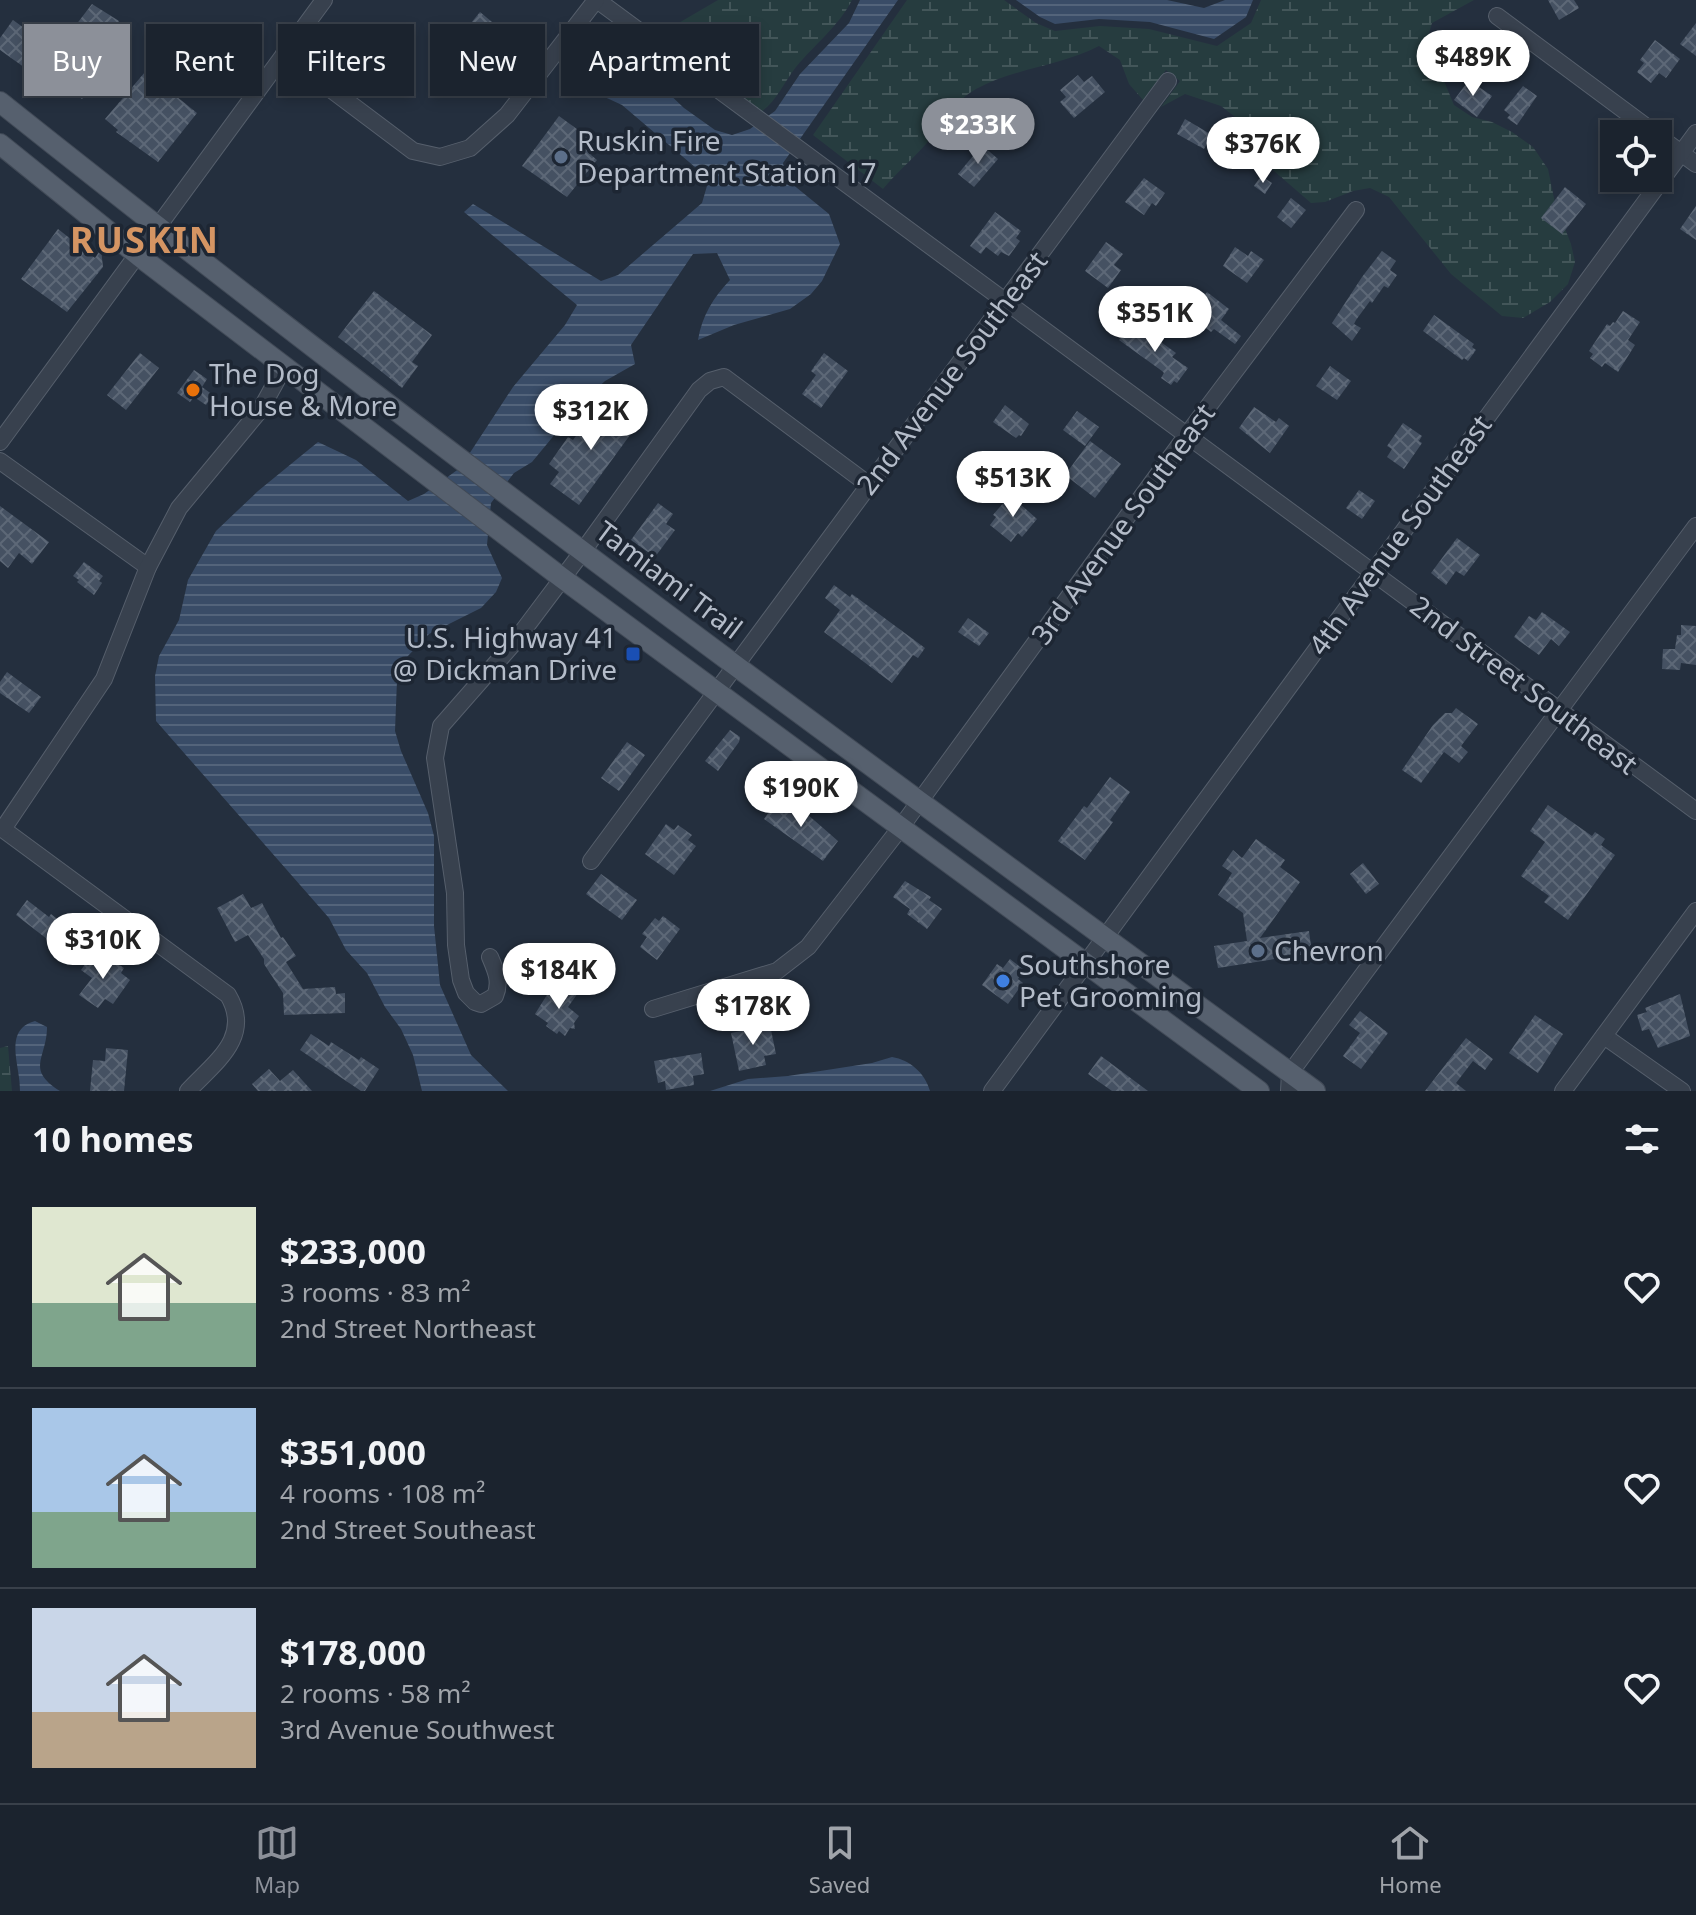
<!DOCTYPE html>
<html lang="en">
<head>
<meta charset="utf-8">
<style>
  :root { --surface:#1b232e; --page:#282f3a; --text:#f1f3f6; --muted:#a0a4aa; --line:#39404a; --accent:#8c9099 }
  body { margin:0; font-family:"Noto Sans",sans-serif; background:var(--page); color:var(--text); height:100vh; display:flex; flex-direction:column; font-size:30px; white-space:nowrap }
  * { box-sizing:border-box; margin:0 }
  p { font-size:26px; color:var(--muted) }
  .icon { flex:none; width:44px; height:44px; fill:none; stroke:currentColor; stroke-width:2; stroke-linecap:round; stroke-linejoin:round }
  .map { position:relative; height:1091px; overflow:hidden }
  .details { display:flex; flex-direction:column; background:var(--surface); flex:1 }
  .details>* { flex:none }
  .banner { position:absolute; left:24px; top:24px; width:800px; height:72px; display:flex; gap:16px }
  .fabs { position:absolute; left:1600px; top:120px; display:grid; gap:16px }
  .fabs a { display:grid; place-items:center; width:72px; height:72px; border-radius:0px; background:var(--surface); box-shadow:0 4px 12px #0003,0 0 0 2px var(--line); font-size:40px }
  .price { position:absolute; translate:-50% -68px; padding:0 18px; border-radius:28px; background:#fff; color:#222; font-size:26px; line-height:52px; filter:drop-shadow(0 2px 4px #0008) }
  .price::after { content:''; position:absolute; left:50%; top:48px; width:24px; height:18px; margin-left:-12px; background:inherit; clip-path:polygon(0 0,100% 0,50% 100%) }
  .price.current { background:var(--accent); color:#fff }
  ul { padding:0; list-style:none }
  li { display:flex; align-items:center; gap:24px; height:200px; padding:0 32px }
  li+li { border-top:2px solid var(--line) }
  li span { display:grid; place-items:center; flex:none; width:224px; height:160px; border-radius:0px; color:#555 }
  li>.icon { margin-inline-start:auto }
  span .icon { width:96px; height:96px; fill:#fffc; stroke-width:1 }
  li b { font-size:34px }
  h2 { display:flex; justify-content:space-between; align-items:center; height:96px; padding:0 32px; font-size:34px }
  .chip { padding:0 28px; border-radius:0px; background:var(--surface); box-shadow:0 4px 12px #0003,0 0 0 2px var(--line); font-size:28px; line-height:72px }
  .chip.current { background:var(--accent); color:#fff }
  .tab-bar { display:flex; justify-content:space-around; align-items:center; height:112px; border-top:2px solid var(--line); background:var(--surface); font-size:22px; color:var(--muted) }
  .tab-bar a { display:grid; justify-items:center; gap:4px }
  .tab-bar .current { color:var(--accent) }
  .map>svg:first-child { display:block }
  .wetland { fill:url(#wetland-marsh) }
  .water { fill:url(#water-rules) }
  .building { fill:url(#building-cross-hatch) }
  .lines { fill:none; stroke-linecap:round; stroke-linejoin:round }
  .minor-casing { stroke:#565f6c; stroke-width:18 }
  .major-casing { stroke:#414a57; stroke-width:22 }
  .minor { stroke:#38414e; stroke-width:16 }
  .major { stroke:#56606e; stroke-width:20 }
  .service-dot { fill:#5c6f8a; stroke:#1d2633; stroke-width:3 }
  .food-dot { fill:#e8710a; stroke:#1d2633; stroke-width:3 }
  .transit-dot { fill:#1a4fb4; stroke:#1d2633; stroke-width:3 }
  .shop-dot { fill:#3f7fe0; stroke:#1d2633; stroke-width:3 }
  .labels { text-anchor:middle; stroke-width:7; stroke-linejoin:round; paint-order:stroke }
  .poi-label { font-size:28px; fill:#b4bcc9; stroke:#1d2633; text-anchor:start }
  .street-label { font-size:28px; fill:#b4bcc9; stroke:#1d2633 }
  .district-label { font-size:36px; font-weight:bold; letter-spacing:2px; fill:#d59563; stroke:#1d2633 }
</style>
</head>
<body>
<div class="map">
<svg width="1696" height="1091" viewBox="0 0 1696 1091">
  <defs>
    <pattern id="wetland-marsh" width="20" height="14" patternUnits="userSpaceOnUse" patternTransform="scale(2)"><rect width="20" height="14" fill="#263c3f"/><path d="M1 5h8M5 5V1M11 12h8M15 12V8" fill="none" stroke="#435659"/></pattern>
    <pattern id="water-rules" width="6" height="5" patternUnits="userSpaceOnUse" patternTransform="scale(2)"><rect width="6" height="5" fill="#394c67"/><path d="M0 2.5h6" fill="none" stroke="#53647b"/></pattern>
    <pattern id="building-cross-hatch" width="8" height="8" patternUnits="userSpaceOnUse" patternTransform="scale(2)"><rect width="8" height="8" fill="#455162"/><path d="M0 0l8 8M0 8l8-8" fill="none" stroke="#5d6877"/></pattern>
  </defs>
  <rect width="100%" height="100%" fill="#242f3e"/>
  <g class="wetland">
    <path d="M718 0H852C838 27 815 44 796 67 784 82 777 101 761 112L658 35Z"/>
    <path d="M907 0H1004L1036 23 1055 31 1100 26 1149 29 1217 46 1251 23 1261 0H1474L1432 23 1427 40 1454 105 1472 117 1492 122 1512 132 1533 147 1548 169 1555 203 1571 244 1575 262 1568 284 1550 302 1523 318 1502 316 1451 274 1389 197 1370 188 1353 191 1325 202 1311 203 1266 164 1255 139 1239 120 1221 106 1185 94 1161 107 1180 81 1166 70 1143 100 1129 84 1120 60 1099 46C1060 66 1015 68 976 89 952 103 944 124 926 144 912 160 896 173 883 189L813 135Z"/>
    <polygon points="8,1046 12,1091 0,1091 0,1048"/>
  </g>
  <g class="water">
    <path d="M860 0H898L783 163 786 179 829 214 840 244 822 281 811 294 790 309 734 325 698 340C702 316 713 298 730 280L717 253 693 254 631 345 635 364 605 381 580 404 532 462 514 473 491 503 487 545 502 578 496 592 481 608 429 634 406 658 397 680 395 731 401 751 428 813 434 836V926L440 985 471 1055 508 1091H422L413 1055 401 1029 385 1007 367 973 346 950 329 918 156 721 155 676 159 656 179 620 188 580 216 531 258 491 318 442 356 460 408 501 424 494 460 468 513 387 565 325 577 305 464 212 473 204 601 281 618 275 702 203 709 179 622 105 596 93 587 84 612 50 628 55 684 108 715 130 732 135 750 129 775 111 800 74 849 23Z"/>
    <polygon points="1016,0 1167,0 1204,8 1225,0 1253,0 1246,17 1214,39 1150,22 1099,19 1055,24 1040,17"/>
    <path d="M35 1021 47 1027C47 1058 25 1069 60 1091H20C21 1066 2 1030 35 1021Z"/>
    <path d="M892 1057C910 1060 925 1073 930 1091H710L748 1079 788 1076 872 1063Z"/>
  </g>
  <g class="building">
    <polygon points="1548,0 1574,0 1579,8 1559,20"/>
    <polygon points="92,4 119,21 112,31 127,42 82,99 41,67 35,75 0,50 0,38 13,20 56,51"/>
    <polygon points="480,12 504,32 482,60 457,40"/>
    <polygon points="1696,23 1696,56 1680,44"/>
    <polygon points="1655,40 1680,59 1666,78 1659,73 1651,83 1637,72 1644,63 1640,60"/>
    <polygon points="151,65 167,77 161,84 197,113 158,162 116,132 118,130 105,119"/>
    <polygon points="1078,75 1084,82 1092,76 1105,92 1074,118 1060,102 1066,97 1060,90"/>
    <polygon points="1469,80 1492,96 1477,117 1454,100"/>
    <polygon points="1523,86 1537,96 1517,125 1507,118 1510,115 1504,110"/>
    <polygon points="559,116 596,143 597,147 591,155 597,160 567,197 522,166"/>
    <polygon points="1185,119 1212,135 1204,149 1177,134"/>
    <polygon points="982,145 998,159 974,187 958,174"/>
    <polygon points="1261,176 1272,183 1265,194 1254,186"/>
    <polygon points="1144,178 1165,193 1156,206 1152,203 1144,215 1125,202"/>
    <polygon points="1565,187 1586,204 1562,234 1541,218"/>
    <polygon points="1291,198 1306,210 1291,228 1277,217"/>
    <polygon points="1696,206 1696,240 1680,229"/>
    <polygon points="995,212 1021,231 1016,238 1020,241 1009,256 1001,252 998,256 986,247 981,254 970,246"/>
    <polygon points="58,229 95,258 101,249 103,267 67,312 21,279"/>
    <polygon points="1106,242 1123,254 1114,265 1121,270 1108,288 1085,271"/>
    <polygon points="1235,247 1248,256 1251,251 1264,260 1247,283 1223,266"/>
    <polygon points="1382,251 1396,261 1390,270 1397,275 1388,288 1384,286 1372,303 1370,301 1356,320 1354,324 1361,328 1352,341 1332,323 1362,277"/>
    <polygon points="374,291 432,335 412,362 418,366 402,388 338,337"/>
    <polygon points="1207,292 1229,309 1221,320 1241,336 1235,344 1214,329 1211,332 1197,321 1202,313 1195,307"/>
    <polygon points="1623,311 1640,322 1628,340 1635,345 1618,372 1605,363 1602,367 1590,358 1593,354 1589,351 1607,324 1610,326 1613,322 1615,323"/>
    <polygon points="1434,315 1474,344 1472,347 1476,350 1468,361 1464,358 1462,360 1423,331"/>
    <polygon points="1130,325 1141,332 1143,329 1176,353 1172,357 1188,368 1177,383 1174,381 1171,385 1161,378 1164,373 1162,371 1119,340"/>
    <polygon points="140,353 159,368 126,410 107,395"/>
    <polygon points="824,353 848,371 821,408 802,394 816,375 811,371"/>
    <polygon points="1330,366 1351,381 1337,400 1316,386"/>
    <polygon points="194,370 207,379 202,387 213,395 206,405 194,397 190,402 177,393"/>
    <polygon points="607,401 638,424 579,505 550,484 559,472 549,464 568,437 573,440 587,421 591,424"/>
    <polygon points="1005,405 1029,424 1021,436 1019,435 1016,438 993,422"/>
    <polygon points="1254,407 1276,422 1279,418 1289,426 1270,453 1239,428"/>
    <polygon points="1077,411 1099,427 1085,446 1063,430"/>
    <polygon points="1403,423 1422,436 1419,441 1422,443 1404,469 1387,457 1392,449 1387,446"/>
    <polygon points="1090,441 1121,464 1095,498 1065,475"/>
    <polygon points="1359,490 1375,501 1362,519 1346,508"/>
    <polygon points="1010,495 1037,519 1022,537 1018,533 1011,542 990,525 996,517 993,515"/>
    <polygon points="658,503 673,514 666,524 675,530 655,557 631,540"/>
    <polygon points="0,506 49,542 32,564 19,553 8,568 0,561"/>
    <polygon points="1457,538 1480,555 1464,576 1456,571 1446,585 1431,573"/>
    <polygon points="84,562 103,576 99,581 102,583 94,595 77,582 79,580 73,576"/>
    <polygon points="834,585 850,597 852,594 925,648 918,658 913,655 892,683 824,632 840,610 825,598"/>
    <polygon points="1542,612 1570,632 1559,646 1551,639 1539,655 1514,637 1529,616 1536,620"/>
    <polygon points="968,618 989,633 979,646 958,632"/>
    <polygon points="1681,625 1696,626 1696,665 1681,663 1680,670 1662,669 1663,649 1675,649 1677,635 1681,635"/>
    <polygon points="7,672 41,697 29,713 0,693 0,682"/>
    <polygon points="1456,708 1478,724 1461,746 1468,752 1459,763 1444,752 1421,783 1402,770 1433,725 1445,713 1452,713"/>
    <polygon points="730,730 740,737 739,742 718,771 705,761"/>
    <polygon points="627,742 645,755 619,791 601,778"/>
    <polygon points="1110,777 1130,792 1110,820 1113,822 1085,860 1058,841 1084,806 1087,808"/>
    <polygon points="779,798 805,817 807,814 838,841 823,861 764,819"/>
    <polygon points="1548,805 1592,836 1595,832 1605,839 1601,845 1615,855 1568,920 1544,902 1549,896 1521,876 1545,842 1530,831"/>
    <polygon points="666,824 674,830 678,825 692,835 688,840 696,846 674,875 645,854"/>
    <polygon points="1256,839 1285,860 1280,867 1300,882 1260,938 1309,931 1312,953 1218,968 1214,946 1247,941 1243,913 1218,895 1232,873 1222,866 1233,850 1242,858"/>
    <polygon points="1363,863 1379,884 1366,894 1350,874"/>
    <polygon points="601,874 637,900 622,920 586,894"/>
    <polygon points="905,881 931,897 929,900 942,909 927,929 907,914 910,909 893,897"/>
    <polygon points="243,894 251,908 262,903 281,938 283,937 296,956 286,962 303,989 335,987 336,994 345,993 345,1013 284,1015 283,993 264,964 264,959 248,935 235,942 217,908"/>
    <polygon points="27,900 49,917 51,914 60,921 47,939 16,915"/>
    <polygon points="663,916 680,929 657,960 640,947 647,937 642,934 655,918 659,921"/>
    <polygon points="93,953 105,961 108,957 124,968 121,973 130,980 113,1004 105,999 98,1008 79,995 92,978 81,970"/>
    <polygon points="1010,959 1024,970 1018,979 1023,983 1008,1004 982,985 997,964 1003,968"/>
    <polygon points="566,984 578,993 568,1007 579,1016 574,1023 575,1029 570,1028 565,1036 559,1031 557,1034 546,1026 548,1023 535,1014 550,990 558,996"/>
    <polygon points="1680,994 1690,1036 1658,1048 1649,1029 1642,1031 1637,1015 1647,1012 1645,1008"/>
    <polygon points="1360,1011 1388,1033 1361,1069 1343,1056 1360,1033 1349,1025"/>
    <polygon points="1535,1015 1563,1034 1538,1073 1509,1053"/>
    <polygon points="770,1025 776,1054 764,1056 766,1065 739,1071 731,1033"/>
    <polygon points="311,1034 329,1046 331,1042 359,1060 361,1057 379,1069 365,1091 361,1091 300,1050"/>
    <polygon points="1466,1038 1493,1059 1485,1070 1473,1061 1456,1083 1466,1091 1425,1091"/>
    <polygon points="106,1048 128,1050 124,1091 90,1091 93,1060 105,1061"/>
    <polygon points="701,1053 704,1074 693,1076 694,1085 666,1090 665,1081 658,1083 654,1061"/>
    <polygon points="1101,1056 1148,1091 1112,1091 1088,1074"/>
    <polygon points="269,1069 280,1081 293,1070 312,1091 258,1091 252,1084"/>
  </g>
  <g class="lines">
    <defs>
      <g id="minor">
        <polyline points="597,0 1696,811"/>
        <polyline points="1497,16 1656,134"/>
        <polyline points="284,54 413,151 440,157 470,148 507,115 596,0"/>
        <polyline points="1658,136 1696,164"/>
        <polyline points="0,442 324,0"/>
        <polyline points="0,461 148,567"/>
        <path d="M0 827 228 995C253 1037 215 1062 188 1091"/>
        <polyline points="3,829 104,679 148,567 179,508 261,409 284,367"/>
        <polyline points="591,861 1168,81"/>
        <path d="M490 957C496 971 501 982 495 996L481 1004 475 1002 466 993 461 980 456 945 455 893 435 758 441 726 513 644 583 551 699 390 710 381 724 377 869 485"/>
        <polyline points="653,1009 777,971 808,947 901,827 1186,436 1356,210"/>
        <polyline points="1604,1036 1682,1091"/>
        <polyline points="992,1091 1696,133"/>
        <polyline points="1289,1091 1290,1073 1696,526"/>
        <polyline points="1563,1091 1696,911"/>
      </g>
      <g id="major">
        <path d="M0 102C429 444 872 768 1315 1091"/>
        <polyline points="0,144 139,256 562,578 1259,1091"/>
      </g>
    </defs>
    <use href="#minor" class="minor-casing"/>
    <use href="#major" class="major-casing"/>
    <use href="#minor" class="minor"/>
    <use href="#major" class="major"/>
  </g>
  <g class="service-dot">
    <circle cx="561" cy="157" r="8"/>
    <circle cx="1258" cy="951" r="8"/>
  </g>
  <circle class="food-dot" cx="193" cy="390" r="8"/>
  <rect class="transit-dot" x="625" y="646" width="16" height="16" rx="4"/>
  <circle class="shop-dot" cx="1003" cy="981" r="8"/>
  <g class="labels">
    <g class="poi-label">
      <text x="577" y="151">Ruskin Fire<tspan x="577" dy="32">Department Station 17</tspan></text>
      <text x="209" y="384">The Dog<tspan x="209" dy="32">House &amp; More</tspan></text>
      <text x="617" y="648" text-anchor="end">U.S. Highway 41<tspan x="617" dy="32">@ Dickman Drive</tspan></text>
      <text x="1274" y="961">Chevron</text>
      <text x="1019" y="975">Southshore<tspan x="1019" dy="32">Pet Grooming</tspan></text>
    </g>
    <g class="street-label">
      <text transform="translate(952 373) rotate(-53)" y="10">2nd Avenue Southeast</text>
      <text transform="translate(1123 524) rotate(-54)" y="10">3rd Avenue Southeast</text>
      <text transform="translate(1400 535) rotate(-54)" y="10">4th Avenue Southeast</text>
      <text transform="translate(669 580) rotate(37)" y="10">Tamiami Trail</text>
      <text transform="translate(1524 685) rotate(37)" y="10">2nd Street Southeast</text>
    </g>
    <g class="district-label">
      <text x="145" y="253">RUSKIN</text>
    </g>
  </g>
</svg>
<div class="fabs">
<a><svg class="icon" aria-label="locate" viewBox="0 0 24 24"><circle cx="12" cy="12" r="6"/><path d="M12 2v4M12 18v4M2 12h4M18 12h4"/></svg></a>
</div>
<b class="price" style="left:1473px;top:98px">$489K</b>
<b class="price current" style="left:978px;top:166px">$233K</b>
<b class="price" style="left:1263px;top:185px">$376K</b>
<b class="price" style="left:1155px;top:354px">$351K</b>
<b class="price" style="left:591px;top:452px">$312K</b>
<b class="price" style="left:1013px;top:519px">$513K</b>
<b class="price" style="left:801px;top:829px">$190K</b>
<b class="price" style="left:103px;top:981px">$310K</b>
<b class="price" style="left:559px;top:1011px">$184K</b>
<b class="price" style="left:753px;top:1047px">$178K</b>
<div class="banner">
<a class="chip current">Buy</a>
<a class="chip">Rent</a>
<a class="chip">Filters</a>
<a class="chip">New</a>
<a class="chip">Apartment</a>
</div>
</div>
<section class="details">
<h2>10 homes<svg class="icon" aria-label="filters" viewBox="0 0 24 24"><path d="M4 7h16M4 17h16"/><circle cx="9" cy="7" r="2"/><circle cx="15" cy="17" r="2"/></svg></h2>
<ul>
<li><span style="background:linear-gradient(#dfe7d0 60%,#7fa58c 0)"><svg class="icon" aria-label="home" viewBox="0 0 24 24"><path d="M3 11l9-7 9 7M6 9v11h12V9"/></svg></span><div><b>$233,000</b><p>3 rooms · 83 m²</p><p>2nd Street Northeast</p></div><svg class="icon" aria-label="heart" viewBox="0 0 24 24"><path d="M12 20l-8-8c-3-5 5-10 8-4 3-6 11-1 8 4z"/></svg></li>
<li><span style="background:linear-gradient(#a9c7e8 65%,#7fa58c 0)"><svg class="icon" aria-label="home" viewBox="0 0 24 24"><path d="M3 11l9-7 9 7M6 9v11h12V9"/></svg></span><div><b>$351,000</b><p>4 rooms · 108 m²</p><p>2nd Street Southeast</p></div><svg class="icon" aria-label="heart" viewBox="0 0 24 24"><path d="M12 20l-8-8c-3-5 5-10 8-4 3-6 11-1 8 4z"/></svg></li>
<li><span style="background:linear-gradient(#c9d6e8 65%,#b9a48a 0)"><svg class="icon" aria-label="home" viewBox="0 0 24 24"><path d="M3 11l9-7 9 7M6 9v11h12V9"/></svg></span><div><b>$178,000</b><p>2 rooms · 58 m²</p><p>3rd Avenue Southwest</p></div><svg class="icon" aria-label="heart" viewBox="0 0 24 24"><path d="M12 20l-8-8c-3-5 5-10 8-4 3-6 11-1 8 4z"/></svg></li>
</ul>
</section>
<nav class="tab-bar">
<a class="current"><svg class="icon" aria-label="map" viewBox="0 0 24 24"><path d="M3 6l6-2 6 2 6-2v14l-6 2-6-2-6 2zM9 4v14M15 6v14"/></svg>Map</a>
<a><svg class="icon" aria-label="saved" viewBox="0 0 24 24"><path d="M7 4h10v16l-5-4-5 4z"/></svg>Saved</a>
<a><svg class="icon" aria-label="home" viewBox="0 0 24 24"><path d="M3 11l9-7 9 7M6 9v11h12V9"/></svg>Home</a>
</nav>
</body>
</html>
